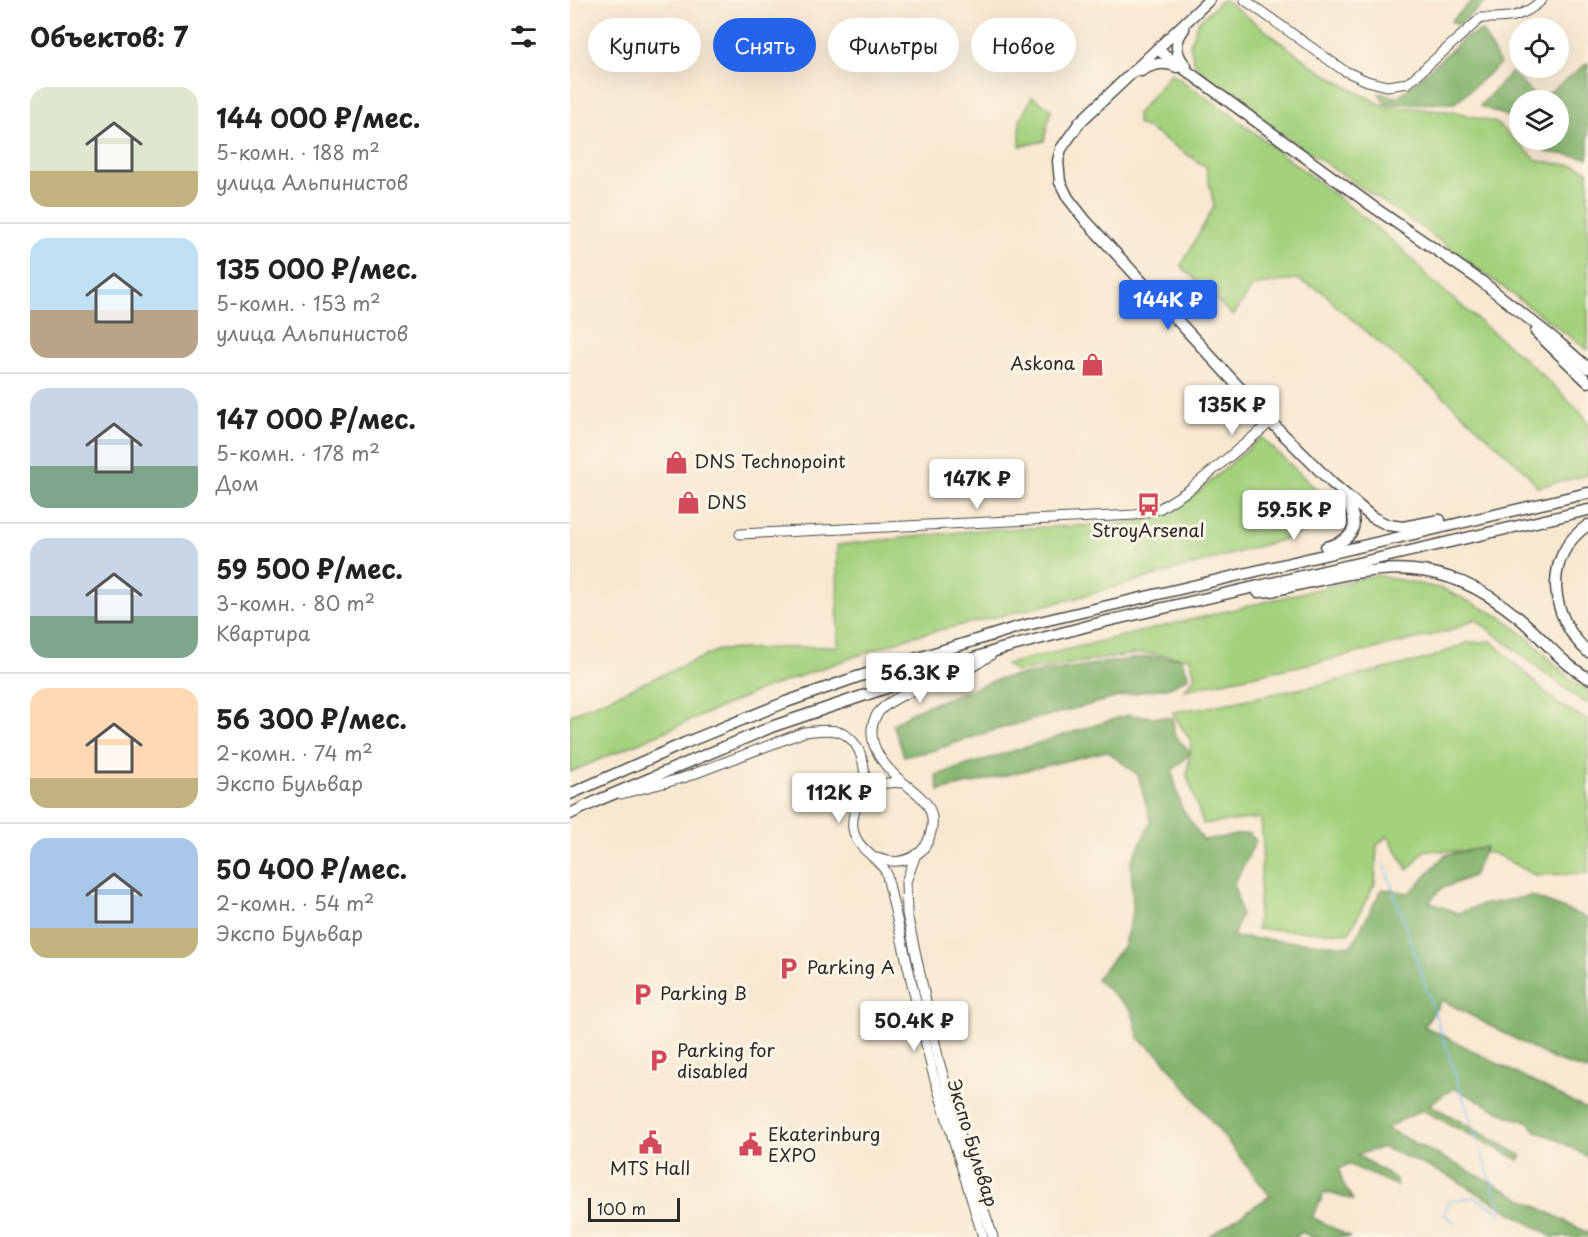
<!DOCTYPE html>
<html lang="ru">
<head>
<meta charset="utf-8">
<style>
  :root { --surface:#fff; --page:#f6f6f6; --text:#222; --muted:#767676; --line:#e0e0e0; --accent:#2563eb }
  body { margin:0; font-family:"Playpen Sans",sans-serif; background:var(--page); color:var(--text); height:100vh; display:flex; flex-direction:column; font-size:22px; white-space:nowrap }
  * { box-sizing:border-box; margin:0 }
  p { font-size:20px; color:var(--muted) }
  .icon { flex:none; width:33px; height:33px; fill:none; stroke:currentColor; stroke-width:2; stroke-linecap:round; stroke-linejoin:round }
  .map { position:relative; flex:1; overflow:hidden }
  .details { display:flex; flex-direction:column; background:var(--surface); width:570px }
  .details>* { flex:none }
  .top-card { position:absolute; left:18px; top:18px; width:570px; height:54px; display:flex; gap:12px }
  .buttons { position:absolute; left:939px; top:18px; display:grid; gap:12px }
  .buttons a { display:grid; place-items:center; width:60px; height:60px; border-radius:50%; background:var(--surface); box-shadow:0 6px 24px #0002; font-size:30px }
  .scale { position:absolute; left:18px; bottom:15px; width:92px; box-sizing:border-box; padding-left:6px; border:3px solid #2b2b2b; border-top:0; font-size:16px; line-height:21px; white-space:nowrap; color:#2b2b2b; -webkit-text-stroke:4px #fcf5e5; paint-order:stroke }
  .price { position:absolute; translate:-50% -51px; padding:0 14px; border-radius:6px; background:#fff; color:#222; font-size:20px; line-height:39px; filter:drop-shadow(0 2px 3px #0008) }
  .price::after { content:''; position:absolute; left:50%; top:36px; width:18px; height:14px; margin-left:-9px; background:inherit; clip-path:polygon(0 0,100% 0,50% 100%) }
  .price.current { background:var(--accent); color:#fff }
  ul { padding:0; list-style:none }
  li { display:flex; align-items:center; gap:18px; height:150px; padding:0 30px }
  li+li { border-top:2px solid var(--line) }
  li span { display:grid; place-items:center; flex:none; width:168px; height:120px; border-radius:18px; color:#555 }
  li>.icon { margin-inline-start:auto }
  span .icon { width:72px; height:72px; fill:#fffc; stroke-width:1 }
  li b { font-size:26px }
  h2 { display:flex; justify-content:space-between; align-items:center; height:72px; padding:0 30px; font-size:26px }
  .pill { padding:0 21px; border-radius:27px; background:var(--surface); box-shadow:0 6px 24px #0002; font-size:21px; line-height:54px }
  .pill.current { background:var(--accent); color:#fff }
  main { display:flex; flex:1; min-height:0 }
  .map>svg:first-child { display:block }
  .green { fill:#a4d17e; stroke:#687e54; stroke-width:1.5 }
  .forest { fill:#83b36d; stroke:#576f4c; stroke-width:1.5 }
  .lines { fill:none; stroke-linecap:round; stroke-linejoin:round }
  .stream { stroke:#84bdf5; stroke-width:1.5 }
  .minor-casing { stroke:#4a4744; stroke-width:11 }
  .major-casing { stroke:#4a4744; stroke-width:13 }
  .minor { stroke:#fff; stroke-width:9 }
  .major { stroke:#fff; stroke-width:10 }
  .labels { text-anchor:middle; stroke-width:6; stroke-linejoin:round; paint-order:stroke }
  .poi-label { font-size:18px; fill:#2b2b2b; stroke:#fcf5e5; text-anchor:start }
  .street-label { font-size:18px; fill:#2b2b2b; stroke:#fcf5e5 }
</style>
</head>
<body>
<main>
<section class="details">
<h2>Объектов: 7<svg class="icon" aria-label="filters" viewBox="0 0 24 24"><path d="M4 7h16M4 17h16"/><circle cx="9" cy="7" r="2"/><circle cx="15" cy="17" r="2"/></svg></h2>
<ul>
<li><span style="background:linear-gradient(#dfe7d0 70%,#c2b280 0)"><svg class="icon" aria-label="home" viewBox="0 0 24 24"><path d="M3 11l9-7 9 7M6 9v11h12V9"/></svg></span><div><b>144 000 ₽/мес.</b><p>5-комн. · 188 m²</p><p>улица Альпинистов</p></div></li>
<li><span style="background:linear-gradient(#bfe0f5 60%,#b9a48a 0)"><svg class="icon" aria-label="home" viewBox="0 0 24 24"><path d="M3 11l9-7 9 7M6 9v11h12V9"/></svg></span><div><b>135 000 ₽/мес.</b><p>5-комн. · 153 m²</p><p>улица Альпинистов</p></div></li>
<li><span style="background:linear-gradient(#c9d6e8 65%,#7fa58c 0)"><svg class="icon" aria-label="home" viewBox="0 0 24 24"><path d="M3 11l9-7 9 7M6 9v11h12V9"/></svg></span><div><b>147 000 ₽/мес.</b><p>5-комн. · 178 m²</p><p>Дом</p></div></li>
<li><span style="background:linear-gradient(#c9d6e8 65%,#7fa58c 0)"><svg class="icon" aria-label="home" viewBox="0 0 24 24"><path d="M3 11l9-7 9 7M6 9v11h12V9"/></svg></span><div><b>59 500 ₽/мес.</b><p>3-комн. · 80 m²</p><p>Квартира</p></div></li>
<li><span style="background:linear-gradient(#ffd9b3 75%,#c2b280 0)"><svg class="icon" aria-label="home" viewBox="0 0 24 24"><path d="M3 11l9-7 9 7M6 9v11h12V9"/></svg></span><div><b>56 300 ₽/мес.</b><p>2-комн. · 74 m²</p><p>Экспо Бульвар</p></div></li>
<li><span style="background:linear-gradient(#a9c7e8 75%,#c2b280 0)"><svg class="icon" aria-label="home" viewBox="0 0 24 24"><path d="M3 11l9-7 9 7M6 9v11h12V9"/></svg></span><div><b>50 400 ₽/мес.</b><p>2-комн. · 54 m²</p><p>Экспо Бульвар</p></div></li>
</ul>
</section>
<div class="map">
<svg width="1018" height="1237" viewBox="0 0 1018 1237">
  <rect width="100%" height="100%" fill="#fcf5e5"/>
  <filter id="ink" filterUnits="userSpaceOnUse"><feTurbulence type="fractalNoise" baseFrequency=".0167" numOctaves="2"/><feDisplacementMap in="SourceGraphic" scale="12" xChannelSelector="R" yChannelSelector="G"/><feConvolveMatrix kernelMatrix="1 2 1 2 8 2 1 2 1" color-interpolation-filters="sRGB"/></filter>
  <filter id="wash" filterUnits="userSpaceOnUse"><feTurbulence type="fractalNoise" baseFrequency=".008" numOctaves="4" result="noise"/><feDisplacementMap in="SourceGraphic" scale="24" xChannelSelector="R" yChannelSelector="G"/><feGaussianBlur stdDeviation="1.35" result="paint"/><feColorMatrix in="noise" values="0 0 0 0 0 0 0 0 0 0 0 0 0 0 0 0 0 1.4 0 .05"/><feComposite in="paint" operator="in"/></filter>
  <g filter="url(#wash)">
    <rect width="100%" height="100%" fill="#f8e8d2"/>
    <g class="green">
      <polygon points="652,0 655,0 744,67 774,85 814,106 886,112 926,123 968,161 1008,166 1018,171 1018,350 858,232 721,140 638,78 624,62 620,44 628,22"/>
      <polygon points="601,73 659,113 792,216 831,248 861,280 959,363 1009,410 1018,422 1018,475 967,487 957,473 880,402 766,306 755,293 727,279 683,286 663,316 611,266 644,206 636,167 579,129 567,124 567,114"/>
      <polygon points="462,97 481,109 474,141 450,146 450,120"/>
      <polygon points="691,437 760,502 766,522 711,540 502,599 340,637 191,690 0,772 0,715 149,650 268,646 267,545 409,530 551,524 581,518 627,493"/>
      <polygon points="806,575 873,589 933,618 960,640 1004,683 1018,687 1018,703 1013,702 905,619 879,631 762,659 614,690 625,677 620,658 572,653 446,672 436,664"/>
      <polygon points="921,641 989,705 1018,720 1018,873 965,875 923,853 855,850 838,870 818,836 807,845 805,883 779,933 687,929 693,845 691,818 633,824 617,776 621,741 602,712 639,707 753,684 860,658 897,643"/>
    </g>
    <g class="forest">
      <polygon points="903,0 918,0 889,25 881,21"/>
      <polygon points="912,31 930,64 885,103 815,104 809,93 828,97 896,37"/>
      <polygon points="1018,63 1018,158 976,152 963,140 988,140 988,100 950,100 949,127 939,117 910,106 941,72 969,100"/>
      <polygon points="575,657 611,658 619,677 600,687 560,694 428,729 358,752 334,756 323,724 346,710 431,678"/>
      <polygon points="557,715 603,718 604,734 620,753 602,771 611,807 633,840 679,833 686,841 664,884 671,914 663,937 781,946 812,889 840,893 875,855 916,847 903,876 871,889 859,902 888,913 912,905 961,896 1018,918 1018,1071 985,1060 872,1000 854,1026 1018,1110 1018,1157 982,1137 967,1132 958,1122 938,1116 884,1088 859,1104 952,1156 949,1160 852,1110 816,1128 1018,1233 1018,1237 982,1237 881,1177 813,1147 787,1155 826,1179 827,1186 778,1164 769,1169 773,1184 783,1200 755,1192 742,1217 780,1237 742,1237 731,1232 727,1237 638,1237 700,1196 591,1056 569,1039 562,1011 526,979 553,947 563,912 561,862 581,822 568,775 537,751 369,791 366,775"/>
    </g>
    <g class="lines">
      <polyline class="stream" points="814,863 932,1213 904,1197 879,1201 874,1214 886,1224"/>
    </g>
  </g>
  <g filter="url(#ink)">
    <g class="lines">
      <defs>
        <g id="minor">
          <path d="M675 0 773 70 797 81 817 86 838 83 911 18C937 18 951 19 972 0"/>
          <polyline points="170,534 565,515 589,509 619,490 701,422"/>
          <path d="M51 794 113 778 234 732C245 731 255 729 266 731 290 737 298 767 293 789 289 803 281 813 283 829 287 850 306 855 316 872L362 1070 413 1237"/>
          <path d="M292 796C304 784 317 781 333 783"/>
          <polyline points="346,854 336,882 337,914 369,1061 401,1172 423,1237"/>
          <path d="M307 858C321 863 333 863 346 855 354 850 359 841 361 832 368 803 345 793 328 778 311 763 295 740 305 718 316 694 370 683 393 672 403 668 411 661 421 655"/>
        </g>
        <g id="major">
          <polyline points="639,0 510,122 491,149 488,161 490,182 498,198 516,221 701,422 762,483 802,517 818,525 833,527 870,520"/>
          <path d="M614 29C604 42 605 54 616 66"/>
          <polyline points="587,49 802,206 911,281 987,341 1018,368"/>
          <path d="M571 71C582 64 595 61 607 67"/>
          <polyline points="966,332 1018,382"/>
          <path d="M1018 525C971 557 980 618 1018 652"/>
          <path d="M756 547C789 539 790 520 772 495"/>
          <path d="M688 592 701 591C801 569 862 546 949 618 972 637 991 663 1018 678"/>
          <polyline points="0,794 115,743 216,702 287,677 448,627 1018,493"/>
          <polyline points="0,814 29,800 204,726 431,649 533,622 1018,510"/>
        </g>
      </defs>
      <use href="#minor" class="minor-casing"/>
      <use href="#major" class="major-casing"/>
      <use href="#minor" class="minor"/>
      <use href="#major" class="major"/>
    </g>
  </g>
  <defs>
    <symbol id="shop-bare" viewBox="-9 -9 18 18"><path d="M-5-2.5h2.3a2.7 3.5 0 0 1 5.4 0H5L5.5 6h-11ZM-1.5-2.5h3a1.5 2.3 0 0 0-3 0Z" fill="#d1495b" stroke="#fcf5e5" stroke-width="2.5" paint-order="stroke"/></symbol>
    <symbol id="bus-bare" viewBox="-9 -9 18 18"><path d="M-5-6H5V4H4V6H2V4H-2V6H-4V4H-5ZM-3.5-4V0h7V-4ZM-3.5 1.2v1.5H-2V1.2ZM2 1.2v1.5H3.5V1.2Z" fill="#d1495b" stroke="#fcf5e5" stroke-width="2.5" paint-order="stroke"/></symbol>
    <symbol id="parking-bare" viewBox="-9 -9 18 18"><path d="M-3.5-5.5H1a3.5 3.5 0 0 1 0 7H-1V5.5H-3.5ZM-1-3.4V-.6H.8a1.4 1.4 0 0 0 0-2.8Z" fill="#d1495b" stroke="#fcf5e5" stroke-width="2.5" paint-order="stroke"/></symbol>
    <symbol id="civic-bare" viewBox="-9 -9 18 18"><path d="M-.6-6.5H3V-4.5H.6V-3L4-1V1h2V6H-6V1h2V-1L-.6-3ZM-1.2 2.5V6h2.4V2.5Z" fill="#d1495b" stroke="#fcf5e5" stroke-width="2.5" paint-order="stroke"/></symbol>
  </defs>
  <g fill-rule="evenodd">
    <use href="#shop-bare" x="506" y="348" width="33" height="33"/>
    <use href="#shop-bare" x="90" y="446" width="33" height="33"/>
    <use href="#shop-bare" x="102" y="486" width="33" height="33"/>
    <use href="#bus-bare" x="562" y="488" width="33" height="33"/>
    <use href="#parking-bare" x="202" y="952" width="33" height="33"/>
    <use href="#parking-bare" x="56" y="978" width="33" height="33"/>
    <use href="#parking-bare" x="72" y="1044" width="33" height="33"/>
    <use href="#civic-bare" x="64" y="1126" width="33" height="33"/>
    <use href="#civic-bare" x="164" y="1128" width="33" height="33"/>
  </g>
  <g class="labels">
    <g class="poi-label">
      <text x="505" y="370" text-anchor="end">Askona</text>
      <text x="124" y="468">DNS Technopoint</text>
      <text x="137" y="509">DNS</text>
      <text x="578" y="537" text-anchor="middle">StroyArsenal</text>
      <text x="237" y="974">Parking A</text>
      <text x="90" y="1000">Parking B</text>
      <text x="107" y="1057">Parking for<tspan x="107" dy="21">disabled</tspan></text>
      <text x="198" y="1141">Ekaterinburg<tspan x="198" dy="21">EXPO</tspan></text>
      <text x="80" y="1175" text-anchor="middle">MTS Hall</text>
    </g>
    <g class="street-label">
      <text transform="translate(402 1143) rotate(73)" y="6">Экспо Бульвар</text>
    </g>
  </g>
</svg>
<div class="buttons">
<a><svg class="icon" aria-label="locate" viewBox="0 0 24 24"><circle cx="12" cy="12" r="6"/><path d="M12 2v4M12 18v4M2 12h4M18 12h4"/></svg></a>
<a><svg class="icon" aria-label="layers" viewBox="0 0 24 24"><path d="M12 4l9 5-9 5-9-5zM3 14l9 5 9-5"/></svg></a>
</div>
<div class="scale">100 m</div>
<b class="price current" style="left:598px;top:331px">144K ₽</b>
<b class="price" style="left:662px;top:436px">135K ₽</b>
<b class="price" style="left:407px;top:510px">147K ₽</b>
<b class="price" style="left:724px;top:541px">59.5K ₽</b>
<b class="price" style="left:350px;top:704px">56.3K ₽</b>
<b class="price" style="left:269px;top:824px">112K ₽</b>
<b class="price" style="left:344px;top:1052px">50.4K ₽</b>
<div class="top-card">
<a class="pill">Купить</a>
<a class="pill current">Снять</a>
<a class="pill">Фильтры</a>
<a class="pill">Новое</a>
</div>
</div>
</main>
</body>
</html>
